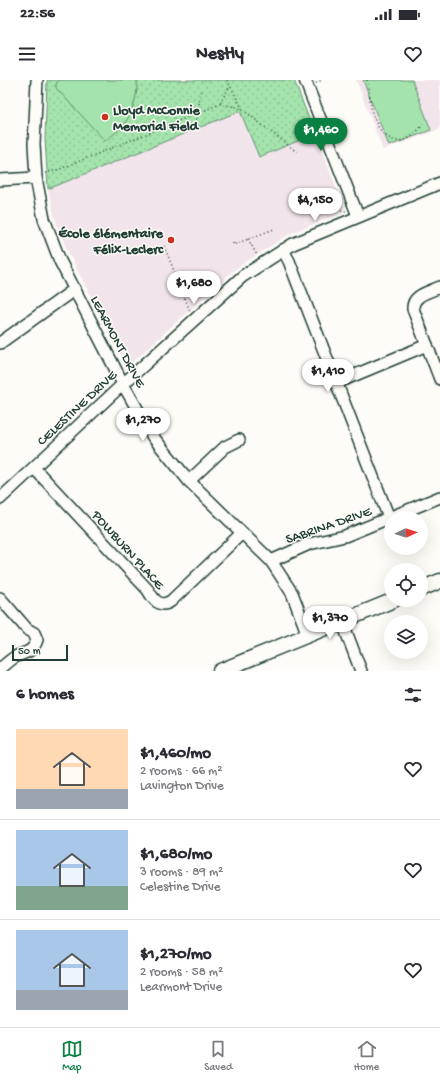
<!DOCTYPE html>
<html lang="en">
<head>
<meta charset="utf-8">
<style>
  :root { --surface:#fff; --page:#f2f2f3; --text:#2b2b33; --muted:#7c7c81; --line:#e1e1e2; --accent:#0b8043 }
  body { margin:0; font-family:"Gochi Hand",sans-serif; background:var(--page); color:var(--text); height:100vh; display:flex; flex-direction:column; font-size:15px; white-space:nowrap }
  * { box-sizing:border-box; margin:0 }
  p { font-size:13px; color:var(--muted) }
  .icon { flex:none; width:22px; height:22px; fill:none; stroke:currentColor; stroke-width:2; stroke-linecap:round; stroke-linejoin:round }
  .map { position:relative; height:591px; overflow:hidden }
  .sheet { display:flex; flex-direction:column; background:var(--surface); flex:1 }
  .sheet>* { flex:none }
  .needle { width:26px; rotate:86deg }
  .tools { position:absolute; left:384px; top:431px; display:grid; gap:8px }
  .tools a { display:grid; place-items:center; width:44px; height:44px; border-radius:50%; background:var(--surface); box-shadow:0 4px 16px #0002; font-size:20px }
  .scale { position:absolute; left:12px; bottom:10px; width:56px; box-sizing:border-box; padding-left:4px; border:2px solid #1f3d34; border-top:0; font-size:11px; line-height:14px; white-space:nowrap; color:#1f3d34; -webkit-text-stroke:3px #fdfcf7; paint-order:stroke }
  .price { position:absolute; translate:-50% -34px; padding:0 9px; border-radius:14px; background:#fff; color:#222; font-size:13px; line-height:26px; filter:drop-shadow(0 1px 2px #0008) }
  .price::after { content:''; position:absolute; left:50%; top:24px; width:12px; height:9px; margin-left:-6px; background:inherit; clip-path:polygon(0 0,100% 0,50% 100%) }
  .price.on { background:var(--accent); color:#fff }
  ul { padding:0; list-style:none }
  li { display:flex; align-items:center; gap:12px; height:100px; padding:0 16px }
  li+li { border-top:1px solid var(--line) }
  li span { display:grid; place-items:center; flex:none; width:112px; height:80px; border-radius:0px; color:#555 }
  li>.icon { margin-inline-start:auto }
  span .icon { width:48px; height:48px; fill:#fffc; stroke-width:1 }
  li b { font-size:17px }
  h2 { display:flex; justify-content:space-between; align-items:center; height:48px; padding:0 16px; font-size:17px }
  .status { display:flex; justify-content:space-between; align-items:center; height:28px; padding:0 20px; background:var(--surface); direction:ltr }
  .status svg { height:11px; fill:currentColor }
  header { display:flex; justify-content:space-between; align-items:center; height:52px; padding:0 16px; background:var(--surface); font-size:18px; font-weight:800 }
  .tabs { display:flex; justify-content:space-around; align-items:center; height:56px; border-top:1px solid var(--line); background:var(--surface); font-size:11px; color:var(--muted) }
  .tabs a { display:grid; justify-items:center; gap:2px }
  .tabs .on { color:var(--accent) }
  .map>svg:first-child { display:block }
  .built { fill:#f2e4eb }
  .grass { fill:url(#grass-dots); stroke:#629070 }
  .pitch { fill:#a4e3ac; stroke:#629070 }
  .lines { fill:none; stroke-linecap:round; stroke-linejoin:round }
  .minor-casing { stroke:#1f3d34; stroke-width:14 }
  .major-casing { stroke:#1f3d34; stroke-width:17 }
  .path { stroke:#1f3d34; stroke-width:1.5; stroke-dasharray:1 3; stroke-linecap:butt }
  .minor { stroke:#fdfcf7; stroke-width:11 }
  .major { stroke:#fdfcf7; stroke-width:14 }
  .poi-dot { fill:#c8321e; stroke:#fdfcf7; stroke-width:1.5 }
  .labels { text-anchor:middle; stroke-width:3; stroke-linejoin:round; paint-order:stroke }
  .poi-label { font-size:14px; font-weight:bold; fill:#1f3d34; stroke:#fdfcf7; text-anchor:start }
  .street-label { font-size:14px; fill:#1f3d34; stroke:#fdfcf7 }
</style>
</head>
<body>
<div class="status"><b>22:56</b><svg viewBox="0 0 49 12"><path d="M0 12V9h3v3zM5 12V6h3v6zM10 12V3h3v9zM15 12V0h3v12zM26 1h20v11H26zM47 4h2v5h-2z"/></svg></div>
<header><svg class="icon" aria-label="menu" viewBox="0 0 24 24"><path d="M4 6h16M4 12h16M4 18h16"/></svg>Nestly<svg class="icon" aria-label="heart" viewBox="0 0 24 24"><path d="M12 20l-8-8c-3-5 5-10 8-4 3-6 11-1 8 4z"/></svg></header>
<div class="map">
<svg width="440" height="591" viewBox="0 0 440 591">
  <defs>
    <pattern id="grass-dots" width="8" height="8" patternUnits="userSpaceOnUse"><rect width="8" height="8" fill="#a4e3ac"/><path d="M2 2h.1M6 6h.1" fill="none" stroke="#8dc495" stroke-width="1.8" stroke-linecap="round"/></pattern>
  </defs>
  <rect width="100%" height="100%" fill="#fdfcf7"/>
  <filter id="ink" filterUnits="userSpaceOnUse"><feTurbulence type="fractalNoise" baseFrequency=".025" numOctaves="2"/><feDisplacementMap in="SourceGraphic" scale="8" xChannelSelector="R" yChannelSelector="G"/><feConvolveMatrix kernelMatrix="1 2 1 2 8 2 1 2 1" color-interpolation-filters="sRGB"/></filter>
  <g filter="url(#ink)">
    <g class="built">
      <polygon points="356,0 440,0 440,49 383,70"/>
      <polygon points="240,31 259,77 315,54 344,127 343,132 289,154 234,190 127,287 65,166 55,139 48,109"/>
    </g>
    <polygon class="grass" points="47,0 294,0 315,54 259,77 240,31 48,109 45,59"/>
    <g class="pitch">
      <path d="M59 0H137C138 16 132 35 122 47 117 52 110 57 105 61L56 8V4Z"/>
      <polygon points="363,0 412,0 431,50 389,66"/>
    </g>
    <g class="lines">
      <defs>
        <g id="minor">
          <polyline points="37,0 34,64 36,98 44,139 60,181 123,304 153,357 189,401 271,481 292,513 308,555"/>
          <polyline points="305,0 358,136"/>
          <polyline points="0,100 36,98"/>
          <polyline points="283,170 289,181 389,438"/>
          <path d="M440 207C429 212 412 215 413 229L440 299"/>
          <polyline points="0,263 75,209"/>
          <polyline points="336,303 427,265"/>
          <path d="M34 388 148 510C153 519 160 529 171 521L242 453"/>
          <polyline points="189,401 225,367 239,360"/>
          <polyline points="0,419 123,304 243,196 293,164 440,103"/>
          <polyline points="271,481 309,464 345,456 440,417"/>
          <path d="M0 518 27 549 34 553 37 560C32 574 26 571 15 577 10 580 5 585 0 589"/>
          <polyline points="342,541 361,591"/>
        </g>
        <g id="major">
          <polyline points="421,509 440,501"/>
          <polyline points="220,591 394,520"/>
        </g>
      </defs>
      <use href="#minor" class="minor-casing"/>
      <use href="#major" class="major-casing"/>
      <g class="path">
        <polyline points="227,0 243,30"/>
        <path d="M367 0C369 10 370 21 372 31 376 48 389 68 409 58 415 54 420 48 424 43"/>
        <polyline points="316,3 322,0"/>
        <polyline points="220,23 230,6"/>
        <polyline points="198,32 201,10"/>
        <polyline points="194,35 199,47"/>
        <polyline points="45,93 60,89 220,24 237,27 243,30 297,72"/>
        <polyline points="333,128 346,131"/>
        <polyline points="248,159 257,175"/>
        <polyline points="233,163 233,165 274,149"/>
        <polyline points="164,166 190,231"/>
      </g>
      <use href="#minor" class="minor"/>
      <use href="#major" class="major"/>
    </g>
  </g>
  <g class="poi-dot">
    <circle cx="105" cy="37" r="4"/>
    <circle cx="171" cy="160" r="4"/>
  </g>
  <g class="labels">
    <g class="poi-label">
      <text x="113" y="34">Lloyd McConnie<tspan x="113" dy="16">Memorial Field</tspan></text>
      <text x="163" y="157" text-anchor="end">École élémentaire<tspan x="163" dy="16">Félix-Leclerc</tspan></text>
    </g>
    <g class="street-label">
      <text transform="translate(119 261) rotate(62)" y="5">LEARMONT DRIVE</text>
      <text transform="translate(76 327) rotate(-43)" y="5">CELESTINE DRIVE</text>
      <text transform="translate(328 444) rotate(-19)" y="5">SABRINA DRIVE</text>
      <text transform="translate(129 469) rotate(48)" y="5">POWBURN PLACE</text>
    </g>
  </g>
</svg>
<div class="tools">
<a><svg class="needle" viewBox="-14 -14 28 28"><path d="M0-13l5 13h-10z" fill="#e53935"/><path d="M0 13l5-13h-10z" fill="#7c7c81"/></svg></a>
<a><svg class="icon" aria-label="locate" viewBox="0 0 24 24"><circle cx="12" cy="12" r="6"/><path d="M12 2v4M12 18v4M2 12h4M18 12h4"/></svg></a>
<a><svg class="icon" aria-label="layers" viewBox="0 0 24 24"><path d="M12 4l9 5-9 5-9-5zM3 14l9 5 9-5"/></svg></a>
</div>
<div class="scale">50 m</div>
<b class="price on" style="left:321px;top:72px">$1,460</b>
<b class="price" style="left:315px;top:142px">$4,150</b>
<b class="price" style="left:194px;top:225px">$1,680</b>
<b class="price" style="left:328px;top:313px">$1,410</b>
<b class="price" style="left:143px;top:362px">$1,270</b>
<b class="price" style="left:330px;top:560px">$1,370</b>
</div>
<section class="sheet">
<h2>6 homes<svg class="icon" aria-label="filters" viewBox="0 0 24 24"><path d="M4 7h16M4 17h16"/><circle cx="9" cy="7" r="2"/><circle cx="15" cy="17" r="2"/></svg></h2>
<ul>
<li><span style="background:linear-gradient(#ffd9b3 75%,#9aa5b1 0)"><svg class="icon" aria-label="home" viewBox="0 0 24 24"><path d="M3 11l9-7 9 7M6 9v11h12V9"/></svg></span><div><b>$1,460/mo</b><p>2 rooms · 66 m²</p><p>Lavington Drive</p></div><svg class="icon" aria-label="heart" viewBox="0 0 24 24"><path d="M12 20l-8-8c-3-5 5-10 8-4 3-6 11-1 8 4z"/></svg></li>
<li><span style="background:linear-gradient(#a9c7e8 70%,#7fa58c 0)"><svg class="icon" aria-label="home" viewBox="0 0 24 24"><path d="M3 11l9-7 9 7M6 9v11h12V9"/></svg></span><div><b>$1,680/mo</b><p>3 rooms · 89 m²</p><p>Celestine Drive</p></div><svg class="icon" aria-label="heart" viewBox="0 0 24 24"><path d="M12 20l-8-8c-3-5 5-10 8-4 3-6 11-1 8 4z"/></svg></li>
<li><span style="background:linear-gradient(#a9c7e8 75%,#9aa5b1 0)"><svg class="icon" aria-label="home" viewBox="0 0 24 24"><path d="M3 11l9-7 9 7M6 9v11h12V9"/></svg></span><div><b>$1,270/mo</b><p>2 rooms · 58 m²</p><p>Learmont Drive</p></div><svg class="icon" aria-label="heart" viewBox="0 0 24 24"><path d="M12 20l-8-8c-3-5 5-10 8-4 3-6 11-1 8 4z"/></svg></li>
</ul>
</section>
<nav class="tabs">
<a class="on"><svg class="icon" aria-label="map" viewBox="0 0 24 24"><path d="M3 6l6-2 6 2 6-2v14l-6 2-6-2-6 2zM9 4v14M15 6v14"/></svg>Map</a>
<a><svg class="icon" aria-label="saved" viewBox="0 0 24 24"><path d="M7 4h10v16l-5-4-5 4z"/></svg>Saved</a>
<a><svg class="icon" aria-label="home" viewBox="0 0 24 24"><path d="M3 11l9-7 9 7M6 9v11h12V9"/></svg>Home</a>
</nav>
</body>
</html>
